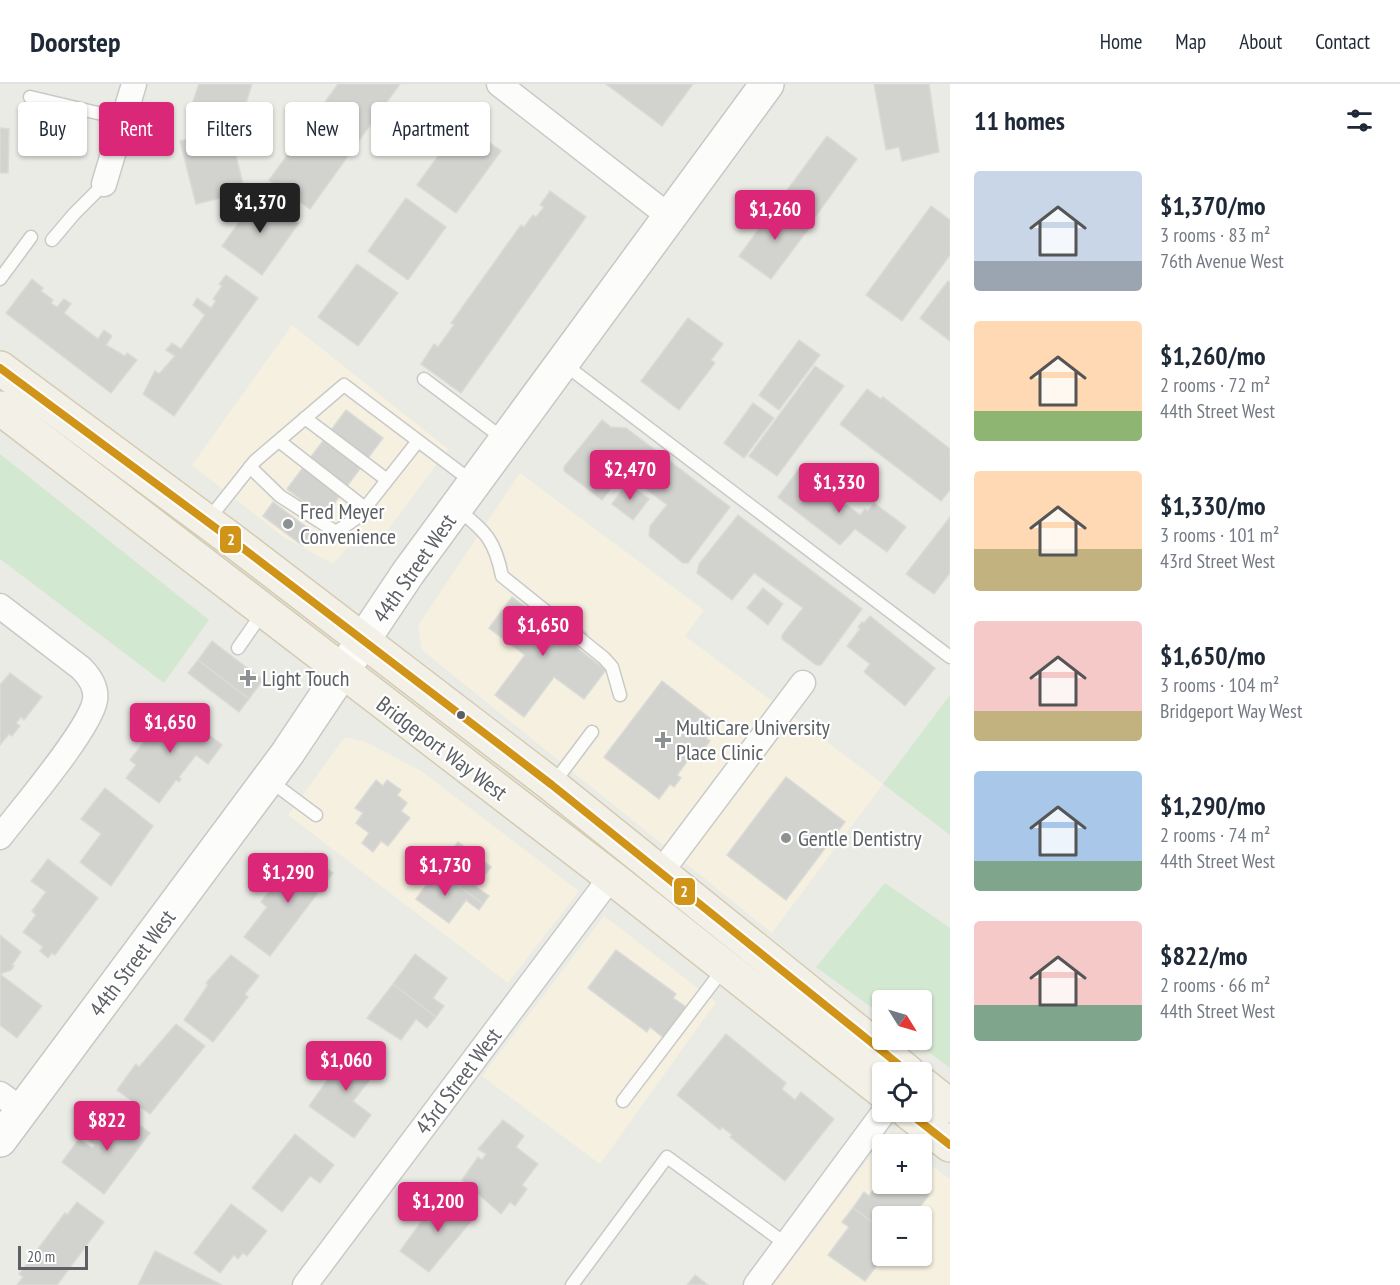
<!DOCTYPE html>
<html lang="en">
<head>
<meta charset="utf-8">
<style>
  :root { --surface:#fff; --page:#f2f2f3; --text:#1f2937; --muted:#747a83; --line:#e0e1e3; --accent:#db2777 }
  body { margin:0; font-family:"PT Sans Narrow",sans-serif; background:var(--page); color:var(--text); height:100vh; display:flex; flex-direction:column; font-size:22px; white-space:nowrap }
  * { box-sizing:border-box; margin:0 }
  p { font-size:20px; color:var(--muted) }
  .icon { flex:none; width:33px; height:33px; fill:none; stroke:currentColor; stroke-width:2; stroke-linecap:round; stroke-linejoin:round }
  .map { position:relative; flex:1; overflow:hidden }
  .panel { display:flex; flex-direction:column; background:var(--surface); width:450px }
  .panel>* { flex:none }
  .banner { position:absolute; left:18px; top:18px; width:570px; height:54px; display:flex; gap:12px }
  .needle { width:39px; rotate:127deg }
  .tools { position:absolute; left:872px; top:906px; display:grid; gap:12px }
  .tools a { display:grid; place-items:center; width:60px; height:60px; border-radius:6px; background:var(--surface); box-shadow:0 2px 4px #0004; font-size:30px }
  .scale { position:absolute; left:18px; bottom:15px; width:70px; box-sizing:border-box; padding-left:6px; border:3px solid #5c6064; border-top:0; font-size:16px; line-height:21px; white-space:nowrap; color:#5c6064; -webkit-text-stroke:4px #fff; paint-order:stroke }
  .price { position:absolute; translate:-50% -51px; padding:0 14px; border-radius:6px; background:var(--accent); color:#fff; font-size:20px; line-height:39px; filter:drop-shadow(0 2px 3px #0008) }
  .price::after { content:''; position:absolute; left:50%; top:36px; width:18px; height:14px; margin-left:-9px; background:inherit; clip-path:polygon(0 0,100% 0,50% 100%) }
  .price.on { background:#222; color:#fff }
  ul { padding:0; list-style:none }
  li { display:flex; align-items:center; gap:18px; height:150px; padding:0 24px }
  li span { display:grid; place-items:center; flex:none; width:168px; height:120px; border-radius:6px; color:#555 }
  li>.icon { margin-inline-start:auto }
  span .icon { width:72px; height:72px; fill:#fffc; stroke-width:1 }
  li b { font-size:26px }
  h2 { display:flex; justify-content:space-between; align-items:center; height:72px; padding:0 24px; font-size:26px }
  .pill { padding:0 21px; border-radius:6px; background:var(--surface); box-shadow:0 2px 4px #0004; font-size:21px; line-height:54px }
  .pill.on { background:var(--accent); color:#fff }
  header { display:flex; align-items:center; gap:36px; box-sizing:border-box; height:84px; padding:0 30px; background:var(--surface); border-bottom:2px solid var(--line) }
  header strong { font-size:28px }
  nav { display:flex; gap:33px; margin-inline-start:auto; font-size:21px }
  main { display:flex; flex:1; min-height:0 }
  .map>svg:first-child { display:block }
  .commercial { fill:#f5f0df; fill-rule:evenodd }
  .green { fill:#d3e8d1 }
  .building { fill:#d2d2cf; stroke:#dadad6; stroke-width:1.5 }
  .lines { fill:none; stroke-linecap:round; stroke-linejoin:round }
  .lane-casing { stroke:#c9c9c8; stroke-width:15 }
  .street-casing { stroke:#c9c9c8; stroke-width:27 }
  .secondary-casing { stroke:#c7c8c6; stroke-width:36 }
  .primary-casing { stroke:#d4cbb3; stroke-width:36 }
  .lane { stroke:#fcfcfb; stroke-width:12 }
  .street { stroke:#fcfcfb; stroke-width:24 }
  .secondary { stroke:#fcfcfb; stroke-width:33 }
  .primary { stroke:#f3f1e7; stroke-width:33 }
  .bus-1-casing { stroke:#fff; stroke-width:12 }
  .bus-1 { stroke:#d09419; stroke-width:8 }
  .poi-dot { fill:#8e9192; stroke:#fff; stroke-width:2 }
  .bus-dot { fill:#5c6064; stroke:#fff; stroke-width:2 }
  .labels { text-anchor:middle; stroke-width:4.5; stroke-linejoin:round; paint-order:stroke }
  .poi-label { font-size:22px; fill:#5c6064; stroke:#fff; text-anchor:start }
  .street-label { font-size:22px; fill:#5c6064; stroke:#fff }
  .line-badge { stroke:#fff; stroke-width:2 }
  .badge-label { font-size:16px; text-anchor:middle; font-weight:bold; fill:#fff }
</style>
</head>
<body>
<header>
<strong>Doorstep</strong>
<nav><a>Home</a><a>Map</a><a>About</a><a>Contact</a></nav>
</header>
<main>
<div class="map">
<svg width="950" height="1201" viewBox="0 0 950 1201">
  <rect width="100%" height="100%" fill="#ebebe6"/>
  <g class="commercial">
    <polygon points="292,241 448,365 376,462 361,460 346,465 333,480 285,454 192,381"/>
    <polygon points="520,389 704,526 685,552 883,700 772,849 422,566 418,542"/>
    <polygon points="345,653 366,658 421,687 579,807 508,899 288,731"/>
    <polygon points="604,832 716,918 600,1080 482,992"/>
    <path d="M888 1048 905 1060H882V1100H921V1073L950 1095V1201H773ZM882 1132H921V1172H882Z"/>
  </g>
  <g class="green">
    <polygon points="0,370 209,536 164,599 0,475"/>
    <polygon points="950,611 950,751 883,700"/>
    <polygon points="885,799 950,844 950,984 913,956 921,956 921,916 882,916 882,931 816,883"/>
  </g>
  <g class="building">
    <polygon points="199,0 252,0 240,38 191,23"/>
    <polygon points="338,0 400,0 358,58 317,29"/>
    <polygon points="606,0 693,0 662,42"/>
    <polygon points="874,0 929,0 939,68 902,77 899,63 886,66"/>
    <polygon points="462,39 501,67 456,129 417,101"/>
    <polygon points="308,43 348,72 310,125 269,96"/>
    <polygon points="0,44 9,45 8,89 0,89"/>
    <polygon points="229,44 245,108 196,120 180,57"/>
    <polygon points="827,52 857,75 813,136 782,113"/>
    <polygon points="550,107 586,133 461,309 421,280 434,260 438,263 454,241 451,239 521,141 524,143 533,131 536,133 544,123 540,121"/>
    <polygon points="259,110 299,139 262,191 222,162"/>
    <polygon points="406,114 446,143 408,196 368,167"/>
    <polygon points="778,119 810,143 771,195 739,172"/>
    <polygon points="931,122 950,136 950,171 902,237 866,211"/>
    <polygon points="357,180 398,209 358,262 318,233"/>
    <polygon points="226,191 258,214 174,332 143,310 155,287 159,290 175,272 166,266 172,259 181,265 205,231 193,221 197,214 211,224 216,217 213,215 222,202 219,200"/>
    <polygon points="32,195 43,204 41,207 53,216 51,219 57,223 64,215 71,220 64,229 98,255 104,246 112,252 106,261 125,272 127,269 137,276 111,309 6,229"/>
    <polygon points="948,197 950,199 950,257 920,234"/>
    <polygon points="688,234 723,260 711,276 715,279 679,326 641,297"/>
    <polygon points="799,256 820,271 779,326 759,311"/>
    <polygon points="815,282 844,302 777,392 749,372"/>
    <polygon points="867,305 881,315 883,313 950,365 950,406 941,417 840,340"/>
    <polygon points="753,319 774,334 744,374 724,359"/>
    <polygon points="346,326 383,354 324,433 287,405"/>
    <polygon points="602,336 611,343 626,344 730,423 688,479 683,479 649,452 650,442 667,421 624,388 602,416 564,387 564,383"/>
    <polygon points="799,385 860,431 865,425 868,427 874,419 906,443 887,468 855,445 840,461 778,413"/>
    <polygon points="627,399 649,415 633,436 612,420"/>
    <polygon points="273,418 313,448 303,462 263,432"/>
    <polygon points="738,431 862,525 821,581 816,581 782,555 782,551 803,524 754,489 732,516 697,489 699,480"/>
    <polygon points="950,433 950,489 934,510 906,490"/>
    <polygon points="763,504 783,520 768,541 747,524"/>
    <polygon points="512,513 559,548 569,535 587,550 577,564 606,586 584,615 554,593 524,633 495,611 525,571 489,544"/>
    <polygon points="870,532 935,584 905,622 864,588 870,580 847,562 860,545 858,543 862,538 864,539"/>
    <polygon points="212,557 263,596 249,615 198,576"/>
    <polygon points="198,576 249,615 239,628 188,589"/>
    <polygon points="10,589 42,613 24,636 21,633 16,639 20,642 12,652 9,650 0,661 0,601"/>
    <polygon points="662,597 717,640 706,654 710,657 702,668 697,664 677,691 681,694 674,703 670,700 659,715 604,673"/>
    <polygon points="172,622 222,661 208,680 196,671 179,693 181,695 179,698 176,696 159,719 126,694 136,681 130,676"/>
    <polygon points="786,693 845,738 786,816 727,771"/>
    <polygon points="376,696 383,702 387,696 401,706 397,711 407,719 401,727 410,734 388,762 381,757 373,768 362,759 369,749 356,739 363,729 355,724"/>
    <polygon points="105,704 153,742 111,802 80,778 101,750 81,735"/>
    <polygon points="458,758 491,783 476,803 489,812 483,820 437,786"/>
    <polygon points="306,769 333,789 270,872 244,853 267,823 261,818 279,794 284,798"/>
    <polygon points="48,775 98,814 55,871 52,869 48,874 40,867 43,863 23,848 36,831 32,827 46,808 31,797"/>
    <polygon points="437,786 483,820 479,826 466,816 449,839 416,815"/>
    <polygon points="0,851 21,868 12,881 14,882 11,886 0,890 42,922 17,954 0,941"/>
    <polygon points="616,866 676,910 673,914 686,923 664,954 650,943 647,948 588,904"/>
    <polygon points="415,870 447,894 433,914 444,922 436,933 393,900"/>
    <polygon points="231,871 259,892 245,910 248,913 213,958 184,936 208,901 206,899"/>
    <polygon points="393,900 436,933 427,944 416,935 401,956 367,934"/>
    <polygon points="176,940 205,962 150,1030 117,1006 136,980 139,983"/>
    <polygon points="726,950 786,999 782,1005 795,1016 801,1008 834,1035 785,1097 730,1053 732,1051 722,1043 720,1046 677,1011"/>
    <polygon points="352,961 380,983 353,1017 371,1031 354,1054 309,1022"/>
    <polygon points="121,1027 150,1049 104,1110 62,1078 79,1055 92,1064 95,1061 89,1056 103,1038 109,1043"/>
    <polygon points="503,1036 524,1052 516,1063 538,1080 522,1101 527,1105 515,1122 510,1118 501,1130 462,1096 478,1073 482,1076 486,1070 478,1065"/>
    <polygon points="295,1050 334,1081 320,1099 310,1092 282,1128 252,1104"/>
    <polygon points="882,1093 882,1100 920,1100 919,1103 929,1111 913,1132 882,1132 882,1145 853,1124 864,1108 869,1112"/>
    <polygon points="449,1109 477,1130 429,1188 400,1167 424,1134 428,1138"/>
    <polygon points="77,1118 104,1138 57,1201 17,1201 23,1193 19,1190 65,1129 67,1131"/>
    <polygon points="231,1120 267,1147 247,1172 243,1169 238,1175 234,1171 220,1189 194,1169"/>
    <polygon points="853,1124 882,1145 882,1160 879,1163 884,1172 865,1197 828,1171 849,1143 842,1138"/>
    <polygon points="155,1167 222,1201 138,1201"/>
    <polygon points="695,1191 708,1201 687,1201"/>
  </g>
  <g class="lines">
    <defs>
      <g id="lane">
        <polyline points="30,13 123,35"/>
        <polyline points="52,156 74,130 104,100"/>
        <polyline points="0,195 31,153"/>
        <polyline points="564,280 950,573"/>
        <polyline points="424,295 505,356"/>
        <polyline points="305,334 387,396"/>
        <polyline points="279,357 365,424"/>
        <polyline points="250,383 280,412 336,448 358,433 418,357"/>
        <path d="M457 425C486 447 495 457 502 492L604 574 612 583 620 611"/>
        <polyline points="208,436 255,377 344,301 474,399"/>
        <polyline points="238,564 263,528"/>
        <polyline points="269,696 316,731"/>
        <polyline points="553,700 592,648"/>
        <polyline points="623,1017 724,884"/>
        <polyline points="572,1201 667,1073 786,1160"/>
      </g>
      <g id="street">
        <polyline points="499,0 670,133"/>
        <polyline points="104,100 134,0"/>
        <path d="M0 522 81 584C90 593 97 603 95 616 91 644 20 727 0 753"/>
        <polyline points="661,788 803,599"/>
        <polyline points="0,1010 22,1026"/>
        <polyline points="305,1201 611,793"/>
        <polyline points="756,1201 884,1028"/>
      </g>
      <polyline id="secondary" points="0,1056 287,670 408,489 767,0"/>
      <g id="primary">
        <polyline points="0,284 236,459 552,701 908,988"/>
        <polyline points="0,324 611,793 882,1007"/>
        <polyline points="921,999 950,1022"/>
        <polyline points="908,1028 950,1061"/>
      </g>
    </defs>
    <use href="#lane" class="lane-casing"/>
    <use href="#street" class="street-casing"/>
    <use href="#secondary" class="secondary-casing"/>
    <use href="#primary" class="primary-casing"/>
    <use href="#lane" class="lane"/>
    <use href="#street" class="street"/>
    <use href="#secondary" class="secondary"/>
    <use href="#primary" class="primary"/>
    <defs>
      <g id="bus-1">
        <polyline points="0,284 236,459 552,701 908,988"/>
        <polyline points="908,1028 950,1061"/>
      </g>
    </defs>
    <use href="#bus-1" class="bus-1-casing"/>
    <use href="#bus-1" class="bus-1"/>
  </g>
  <g class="poi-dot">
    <circle cx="288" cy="440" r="6"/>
    <path d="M245 585h6v6h6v6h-6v6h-6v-6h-6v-6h6z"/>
    <path d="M660 647h6v6h6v6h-6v6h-6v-6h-6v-6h6z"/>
    <circle cx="786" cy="754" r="6"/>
  </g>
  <circle class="bus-dot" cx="461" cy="631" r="5"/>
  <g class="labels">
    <g class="poi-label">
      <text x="300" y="435">Fred Meyer<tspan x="300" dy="25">Convenience</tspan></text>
      <text x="262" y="602">Light Touch</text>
      <text x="676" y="651">MultiCare University<tspan x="676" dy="25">Place Clinic</tspan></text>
      <text x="798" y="762">Gentle Dentistry</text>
    </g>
    <g class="street-label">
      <text transform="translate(414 484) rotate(-55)" y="8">44th Street West</text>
      <text transform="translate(442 664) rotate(37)" y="8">Bridgeport Way West</text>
      <text transform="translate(132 879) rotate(-53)" y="8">44th Street West</text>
      <text transform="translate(458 997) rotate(-53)" y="8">43rd Street West</text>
    </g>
  </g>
  <g class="line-badge">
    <rect x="219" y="441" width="23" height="29" rx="6" fill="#d09419"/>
    <rect x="673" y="793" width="23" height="29" rx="6" fill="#d09419"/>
  </g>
  <g class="badge-label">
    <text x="231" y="461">2</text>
    <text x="684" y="813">2</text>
  </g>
</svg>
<div class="tools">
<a><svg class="needle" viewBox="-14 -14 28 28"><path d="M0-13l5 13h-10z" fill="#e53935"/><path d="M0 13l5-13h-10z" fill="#747a83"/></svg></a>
<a><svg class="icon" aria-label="locate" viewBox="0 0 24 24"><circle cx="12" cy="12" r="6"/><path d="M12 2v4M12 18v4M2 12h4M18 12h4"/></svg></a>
<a>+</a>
<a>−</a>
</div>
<div class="scale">20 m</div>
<b class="price on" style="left:260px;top:150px">$1,370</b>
<b class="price" style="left:775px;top:157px">$1,260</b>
<b class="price" style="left:630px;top:417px">$2,470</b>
<b class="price" style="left:839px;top:430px">$1,330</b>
<b class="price" style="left:543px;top:573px">$1,650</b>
<b class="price" style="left:170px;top:670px">$1,650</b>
<b class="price" style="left:445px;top:813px">$1,730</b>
<b class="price" style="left:288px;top:820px">$1,290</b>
<b class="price" style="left:346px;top:1008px">$1,060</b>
<b class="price" style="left:107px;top:1068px">$822</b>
<b class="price" style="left:438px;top:1149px">$1,200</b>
<div class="banner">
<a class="pill">Buy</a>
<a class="pill on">Rent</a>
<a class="pill">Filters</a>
<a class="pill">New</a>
<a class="pill">Apartment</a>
</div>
</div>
<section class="panel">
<h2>11 homes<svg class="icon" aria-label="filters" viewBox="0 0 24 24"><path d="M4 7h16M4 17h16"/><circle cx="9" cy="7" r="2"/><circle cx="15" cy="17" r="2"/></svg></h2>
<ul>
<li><span style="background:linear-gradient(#c9d6e8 75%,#9aa5b1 0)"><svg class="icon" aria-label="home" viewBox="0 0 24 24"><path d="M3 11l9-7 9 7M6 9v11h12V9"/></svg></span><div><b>$1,370/mo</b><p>3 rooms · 83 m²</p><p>76th Avenue West</p></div></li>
<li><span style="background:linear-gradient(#ffd9b3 75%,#8fb573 0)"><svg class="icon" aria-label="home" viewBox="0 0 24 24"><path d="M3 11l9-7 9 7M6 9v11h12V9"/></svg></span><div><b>$1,260/mo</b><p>2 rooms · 72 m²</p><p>44th Street West</p></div></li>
<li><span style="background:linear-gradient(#ffd9b3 65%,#c2b280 0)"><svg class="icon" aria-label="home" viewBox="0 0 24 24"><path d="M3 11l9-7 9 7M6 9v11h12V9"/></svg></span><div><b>$1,330/mo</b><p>3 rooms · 101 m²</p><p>43rd Street West</p></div></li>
<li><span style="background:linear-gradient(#f6c9c9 75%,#c2b280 0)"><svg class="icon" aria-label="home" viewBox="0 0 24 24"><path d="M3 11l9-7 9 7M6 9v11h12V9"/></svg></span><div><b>$1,650/mo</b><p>3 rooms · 104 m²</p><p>Bridgeport Way West</p></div></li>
<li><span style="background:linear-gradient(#a9c7e8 75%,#7fa58c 0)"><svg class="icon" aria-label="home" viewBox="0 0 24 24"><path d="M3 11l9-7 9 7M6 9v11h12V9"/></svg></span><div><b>$1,290/mo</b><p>2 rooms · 74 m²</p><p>44th Street West</p></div></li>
<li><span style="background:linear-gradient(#f6c9c9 70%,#7fa58c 0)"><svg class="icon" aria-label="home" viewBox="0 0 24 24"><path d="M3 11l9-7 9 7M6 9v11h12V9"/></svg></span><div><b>$822/mo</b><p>2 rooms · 66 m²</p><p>44th Street West</p></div></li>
</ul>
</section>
</main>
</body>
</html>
